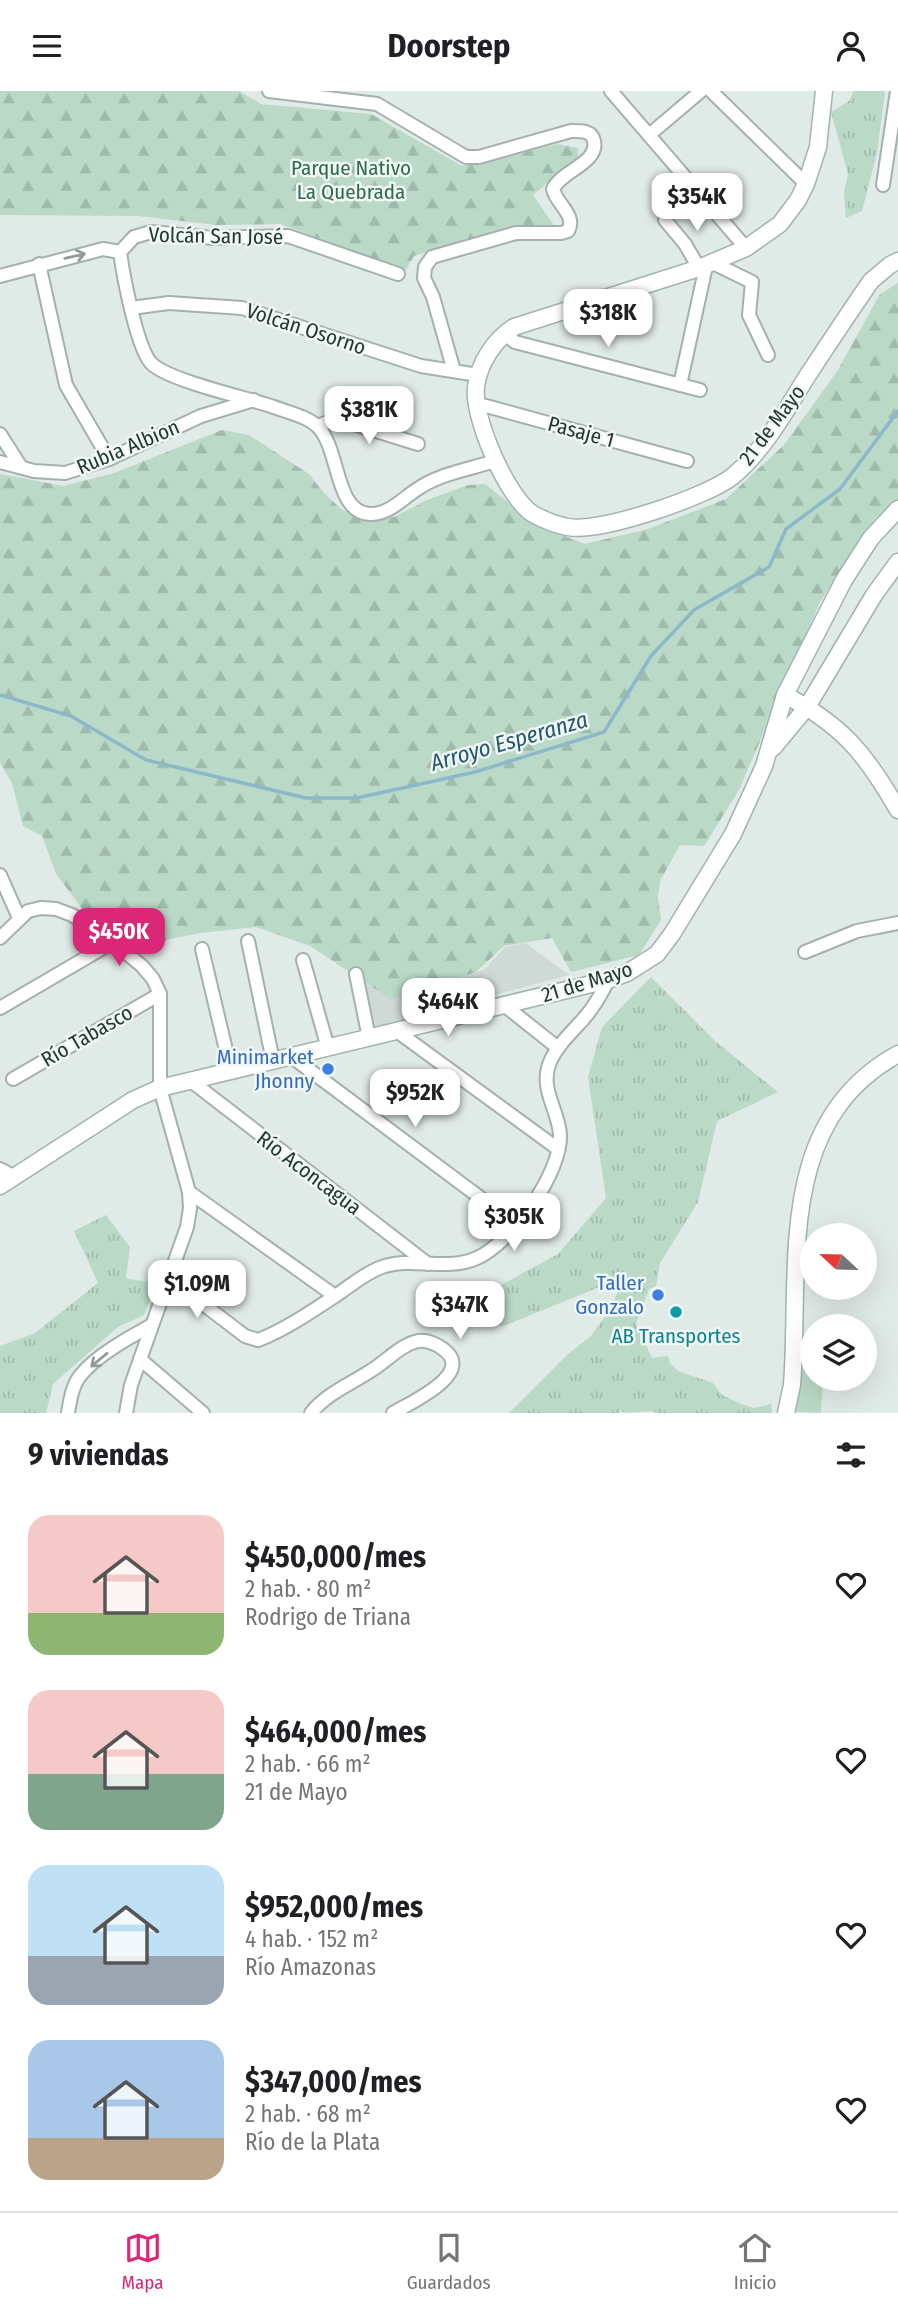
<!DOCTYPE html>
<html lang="es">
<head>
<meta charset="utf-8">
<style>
  :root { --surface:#fff; --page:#f2f2f2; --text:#202124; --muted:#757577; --line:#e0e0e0; --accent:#db2777 }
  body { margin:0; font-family:"Fira Sans Condensed",sans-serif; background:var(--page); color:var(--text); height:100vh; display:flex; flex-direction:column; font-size:26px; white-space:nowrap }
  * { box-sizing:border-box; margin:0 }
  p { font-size:23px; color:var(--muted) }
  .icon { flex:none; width:38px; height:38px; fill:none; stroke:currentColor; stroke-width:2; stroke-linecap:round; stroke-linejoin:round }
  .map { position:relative; height:1322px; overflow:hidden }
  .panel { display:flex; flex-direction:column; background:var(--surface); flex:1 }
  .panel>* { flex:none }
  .needle { width:46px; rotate:292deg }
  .buttons { position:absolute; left:800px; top:1132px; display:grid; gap:14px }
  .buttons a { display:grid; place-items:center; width:77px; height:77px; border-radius:50%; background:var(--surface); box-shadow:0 7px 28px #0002; font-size:35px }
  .price { position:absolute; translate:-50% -60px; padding:0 16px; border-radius:14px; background:#fff; color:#222; font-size:23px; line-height:46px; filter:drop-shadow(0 2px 4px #0008) }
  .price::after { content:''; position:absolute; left:50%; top:42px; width:21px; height:16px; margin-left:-10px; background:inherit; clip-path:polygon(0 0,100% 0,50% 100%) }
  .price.current { background:var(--accent); color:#fff }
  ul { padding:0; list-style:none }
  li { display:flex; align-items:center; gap:21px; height:175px; padding:0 28px }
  li span { display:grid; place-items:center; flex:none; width:196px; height:140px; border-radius:21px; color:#555 }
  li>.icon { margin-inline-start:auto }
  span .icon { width:84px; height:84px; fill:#fffc; stroke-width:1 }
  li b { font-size:30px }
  h2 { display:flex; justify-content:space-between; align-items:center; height:84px; padding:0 28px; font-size:30px }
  header { display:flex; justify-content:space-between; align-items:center; height:91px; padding:0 28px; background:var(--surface); font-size:32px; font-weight:700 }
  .menu { display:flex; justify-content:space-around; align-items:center; height:98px; border-top:2px solid var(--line); background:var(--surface); font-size:19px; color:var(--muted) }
  .menu a { display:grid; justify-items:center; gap:4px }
  .menu .current { color:var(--accent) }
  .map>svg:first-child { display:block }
  .built { fill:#cfd9d6 }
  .grass { fill:url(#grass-tufts) }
  .forest { fill:url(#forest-firs) }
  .garden { fill:#bbd9c7 }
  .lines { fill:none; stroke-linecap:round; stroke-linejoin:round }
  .stream { stroke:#8db8ca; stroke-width:3.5 }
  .street-casing { stroke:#a4b1ae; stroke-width:16 }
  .secondary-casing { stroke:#a1b4b0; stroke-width:19 }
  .street { stroke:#fff; stroke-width:12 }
  .secondary { stroke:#fff; stroke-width:16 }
  .oneway { stroke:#919c9a }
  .shop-dot { fill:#3f7fe0; stroke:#f0f7f4; stroke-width:2.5 }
  .culture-dot { fill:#0f9aa8; stroke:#f0f7f4; stroke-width:2.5 }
  .labels { text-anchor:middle; stroke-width:5; stroke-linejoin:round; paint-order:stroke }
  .park-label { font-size:21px; fill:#316b4f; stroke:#f0f7f4 }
  .street-label { font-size:21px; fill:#233835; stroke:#f0f7f4 }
  .shop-label { font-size:21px; fill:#366cbe; stroke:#f0f7f4; text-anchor:end }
  .culture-label { font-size:21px; fill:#0d838f; stroke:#f0f7f4 }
  .water-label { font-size:23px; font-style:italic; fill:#23576e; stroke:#f0f7f4 }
</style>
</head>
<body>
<header><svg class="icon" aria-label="menu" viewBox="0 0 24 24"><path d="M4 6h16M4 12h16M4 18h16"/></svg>Doorstep<svg class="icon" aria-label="person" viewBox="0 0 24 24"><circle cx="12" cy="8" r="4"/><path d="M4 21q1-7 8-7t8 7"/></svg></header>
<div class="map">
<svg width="898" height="1322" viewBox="0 0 898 1322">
  <defs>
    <pattern id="grass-tufts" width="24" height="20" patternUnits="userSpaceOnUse" patternTransform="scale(1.75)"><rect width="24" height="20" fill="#bbd9c7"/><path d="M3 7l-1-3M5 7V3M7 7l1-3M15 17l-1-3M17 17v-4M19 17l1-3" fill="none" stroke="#a0bbac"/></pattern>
    <pattern id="forest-firs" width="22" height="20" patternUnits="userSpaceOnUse" patternTransform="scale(1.75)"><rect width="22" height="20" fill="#bbd9c7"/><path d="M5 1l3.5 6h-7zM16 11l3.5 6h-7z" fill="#a0bbac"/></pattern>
  </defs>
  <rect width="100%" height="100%" fill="#e0eae7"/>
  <polygon class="built" points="526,852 569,884 372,937 358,888 392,908 484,879 505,856"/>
  <g class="grass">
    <polygon points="854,0 885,0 877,62 862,120 846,127 844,102 848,83 831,21 849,10"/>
    <polygon points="651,886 715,950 778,1001 717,1030 698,1111 660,1172 656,1195 649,1198 636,1233 652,1267 668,1265 670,1272 678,1280 713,1292 722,1304 744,1314 754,1317 771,1313 772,1322 658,1322 652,1320 624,1322 619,1318 620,1322 509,1322 568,1263 590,1246 610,1219 624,1186 501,1236 477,1207 558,1163 606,1107 588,986 602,936"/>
    <polygon points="106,1124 130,1156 126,1187 156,1193 144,1224 118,1236 53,1293 46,1322 0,1322 0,1255 35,1242 98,1192 74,1140"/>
  </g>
  <g class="forest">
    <polygon points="0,0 239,0 261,13 371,23 462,75 558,53 578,57 578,66 533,104 555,136 514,136 463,149 414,165 405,180 280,133 216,134 139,125 0,124"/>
    <polygon points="898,192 898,409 876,427 820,511 739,699 704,755 680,754 660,790 658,806 661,829 639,864 571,881 552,847 504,855 476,881 392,909 310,855 256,836 200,842 161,850 122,846 87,824 56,783 42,745 23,735 12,692 0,672 0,383 64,395 114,382 222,339 249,344 309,383 323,401 341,418 364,430 394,426 427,409 468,394 485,393 536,434 585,453 648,438 726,408 784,354 838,279 880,203"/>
  </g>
  <polygon class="garden" points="800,1269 812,1270 812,1288 823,1288 821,1322 796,1321"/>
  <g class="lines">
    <polyline class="stream" points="0,604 71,625 146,669 306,707 357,707 475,681 604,641 651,565 694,519 769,476 786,438 840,398 898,320"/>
    <defs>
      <g id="street">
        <path d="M269 0 377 13 466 66H479L571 40C580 40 592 39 594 50 599 72 561 80 553 98 556 113 577 124 568 140L561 142H516L432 166 425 176 424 187 433 206 454 280"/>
        <polyline points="611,0 746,157"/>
        <polyline points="711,0 806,93"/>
        <polyline points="649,44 701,0"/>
        <polyline points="883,94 897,0"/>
        <polyline points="665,129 685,153 699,177"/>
        <polyline points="120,161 134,146 151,141 213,147 288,145 398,183"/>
        <polyline points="713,172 752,191 749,224 768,264"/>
        <polyline points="39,173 66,294 109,368"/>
        <path d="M0 185 103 158 120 161C123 183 137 259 152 273 171 290 243 306 271 315 286 321 308 325 319 337 340 360 335 422 370 423 388 424 402 408 416 399 438 383 470 378 495 370"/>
        <polyline points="131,217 169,212 242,217 421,275 478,284"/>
        <polyline points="504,242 515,251 700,299"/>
        <polyline points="680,294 706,175"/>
        <polyline points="475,312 687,370"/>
        <polyline points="318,335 332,329 354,333 418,353"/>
        <polyline points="0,343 21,376"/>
        <polyline points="0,371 34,380 65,382 109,368 201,325 254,309"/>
        <polyline points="0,784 19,827"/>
        <polyline points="0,847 28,820 41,817 56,818 72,824 113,851 142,875 153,888 160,903 160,997 189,1101 190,1117 187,1136 131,1294 126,1322"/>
        <polyline points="248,850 273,970"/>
        <polyline points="202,858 231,980"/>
        <polyline points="805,861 857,840 898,832"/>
        <polyline points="303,869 328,957"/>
        <polyline points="356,883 369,947"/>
        <polyline points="504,914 558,957"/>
        <polyline points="0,917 113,851"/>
        <polyline points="398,941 558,1058"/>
        <polyline points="292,966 518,1135"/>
        <polyline points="13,988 160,903"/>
        <polyline points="191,990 428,1173"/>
        <polyline points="0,1078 15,1086"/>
        <polyline points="189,1101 335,1205"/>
        <path d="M169 1187 245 1245 258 1249C285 1239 317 1217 341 1201 354 1192 367 1181 382 1176 412 1165 446 1181 477 1167 511 1152 562 1082 560 1043 558 1018 539 997 550 971 558 953 574 939 586 925 595 914 602 902 608 889"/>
        <polyline points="140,1268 203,1322"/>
        <path d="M68 1322C70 1310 72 1295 80 1285 95 1265 130 1246 152 1234"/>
        <path d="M311 1322C327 1302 351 1293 372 1279 387 1270 400 1254 418 1250 427 1249 436 1253 443 1258 477 1282 410 1312 393 1322"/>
      </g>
      <g id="secondary">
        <path d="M824 0 818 56 806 93 798 109 780 133 746 157 699 177 514 236C494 249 479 272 476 296 472 325 507 407 533 423 544 429 556 434 568 436 600 442 707 406 733 385 764 359 785 321 806 287 827 255 849 222 871 190L890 174 898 170"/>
        <path d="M785 604C842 634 866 663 898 719"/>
        <polyline points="773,657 807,616 874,504 898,471"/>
        <polyline points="0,1095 133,1009 160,997 608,889 627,882 657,863 672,843 733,743 764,675 785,604 844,489 871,447 898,418"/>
        <path d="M786 1322 792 1294C801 1175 774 1031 898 963"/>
      </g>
    </defs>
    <use href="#street" class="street-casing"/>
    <use href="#secondary" class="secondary-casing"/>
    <use href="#street" class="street"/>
    <use href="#secondary" class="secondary"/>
  </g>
  <defs><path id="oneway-shaft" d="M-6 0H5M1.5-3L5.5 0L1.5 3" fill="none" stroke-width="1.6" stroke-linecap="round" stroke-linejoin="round" transform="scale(1.75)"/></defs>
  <g class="oneway">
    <use href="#oneway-shaft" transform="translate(75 165) rotate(-13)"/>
    <use href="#oneway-shaft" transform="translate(99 1269) rotate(140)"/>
  </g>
  <g class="shop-dot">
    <circle cx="328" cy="978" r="7"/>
    <circle cx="658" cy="1204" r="7"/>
  </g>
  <circle class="culture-dot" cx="676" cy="1221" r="7"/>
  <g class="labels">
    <g class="park-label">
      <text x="351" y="84">Parque Nativo<tspan x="351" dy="24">La Quebrada</tspan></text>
    </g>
    <g class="street-label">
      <text transform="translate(216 145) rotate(1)" y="7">Volcán San José</text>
      <text transform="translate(306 238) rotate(18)" y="7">Volcán Osorno</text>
      <text transform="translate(772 334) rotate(-53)" y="7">21 de Mayo</text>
      <text transform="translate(581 341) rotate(15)" y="7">Pasaje 1</text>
      <text transform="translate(128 356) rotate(-23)" y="7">Rubia Albion</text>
      <text transform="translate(587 891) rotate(-17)" y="7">21 de Mayo</text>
      <text transform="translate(87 945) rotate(-30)" y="7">Río Tabasco</text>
      <text transform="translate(309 1082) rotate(37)" y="7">Río Aconcagua</text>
    </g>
    <g class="shop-label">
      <text x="314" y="973">Minimarket<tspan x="314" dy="24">Jhonny</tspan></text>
      <text x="644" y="1199">Taller<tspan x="644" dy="24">Gonzalo</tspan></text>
    </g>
    <g class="culture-label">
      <text x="676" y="1252">AB Transportes</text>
    </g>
    <g class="water-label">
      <text transform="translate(509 650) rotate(-16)" y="8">Arroyo Esperanza</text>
    </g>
  </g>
</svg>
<div class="buttons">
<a><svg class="needle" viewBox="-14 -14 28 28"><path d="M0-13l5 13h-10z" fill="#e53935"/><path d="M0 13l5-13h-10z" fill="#757577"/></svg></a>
<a><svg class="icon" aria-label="layers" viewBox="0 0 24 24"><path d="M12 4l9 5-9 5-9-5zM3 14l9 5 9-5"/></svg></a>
</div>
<b class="price" style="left:697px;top:142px">$354K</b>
<b class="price" style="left:608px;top:258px">$318K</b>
<b class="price" style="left:369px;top:355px">$381K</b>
<b class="price current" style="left:119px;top:877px">$450K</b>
<b class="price" style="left:448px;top:947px">$464K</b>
<b class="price" style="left:415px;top:1038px">$952K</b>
<b class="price" style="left:514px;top:1162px">$305K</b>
<b class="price" style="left:197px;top:1229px">$1.09M</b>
<b class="price" style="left:460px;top:1250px">$347K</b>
</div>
<section class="panel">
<h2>9 viviendas<svg class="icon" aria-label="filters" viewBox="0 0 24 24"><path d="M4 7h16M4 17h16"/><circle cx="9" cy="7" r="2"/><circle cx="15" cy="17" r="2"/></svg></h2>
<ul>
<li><span style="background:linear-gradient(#f6c9c9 70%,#8fb573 0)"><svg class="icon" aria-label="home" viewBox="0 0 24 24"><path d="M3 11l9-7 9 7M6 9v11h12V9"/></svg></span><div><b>$450,000/mes</b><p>2 hab. · 80 m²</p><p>Rodrigo de Triana</p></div><svg class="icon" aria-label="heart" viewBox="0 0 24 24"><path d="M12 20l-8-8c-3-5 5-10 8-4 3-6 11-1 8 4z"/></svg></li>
<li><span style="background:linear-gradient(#f6c9c9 60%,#7fa58c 0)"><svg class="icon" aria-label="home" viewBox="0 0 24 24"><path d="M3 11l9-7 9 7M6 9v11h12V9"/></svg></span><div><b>$464,000/mes</b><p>2 hab. · 66 m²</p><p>21 de Mayo</p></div><svg class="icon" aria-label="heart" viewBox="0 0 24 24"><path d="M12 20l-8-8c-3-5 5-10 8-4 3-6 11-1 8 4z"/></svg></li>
<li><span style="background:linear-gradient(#bfe0f5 65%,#9aa5b1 0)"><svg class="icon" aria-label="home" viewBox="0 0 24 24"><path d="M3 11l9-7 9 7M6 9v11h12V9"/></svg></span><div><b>$952,000/mes</b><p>4 hab. · 152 m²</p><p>Río Amazonas</p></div><svg class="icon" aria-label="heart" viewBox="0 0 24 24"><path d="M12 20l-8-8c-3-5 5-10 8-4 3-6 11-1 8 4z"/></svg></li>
<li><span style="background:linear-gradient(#a9c7e8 70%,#b9a48a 0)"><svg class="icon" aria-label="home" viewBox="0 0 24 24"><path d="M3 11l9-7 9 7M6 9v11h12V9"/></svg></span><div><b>$347,000/mes</b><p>2 hab. · 68 m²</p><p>Río de la Plata</p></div><svg class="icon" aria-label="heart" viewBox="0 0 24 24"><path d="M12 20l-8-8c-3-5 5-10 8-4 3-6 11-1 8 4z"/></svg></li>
</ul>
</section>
<nav class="menu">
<a class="current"><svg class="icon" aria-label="map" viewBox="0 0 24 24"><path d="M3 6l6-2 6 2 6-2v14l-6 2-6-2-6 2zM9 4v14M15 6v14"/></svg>Mapa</a>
<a><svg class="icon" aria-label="saved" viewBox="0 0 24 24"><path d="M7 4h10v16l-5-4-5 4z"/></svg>Guardados</a>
<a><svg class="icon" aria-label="home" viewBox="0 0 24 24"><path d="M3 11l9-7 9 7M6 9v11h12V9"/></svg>Inicio</a>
</nav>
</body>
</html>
